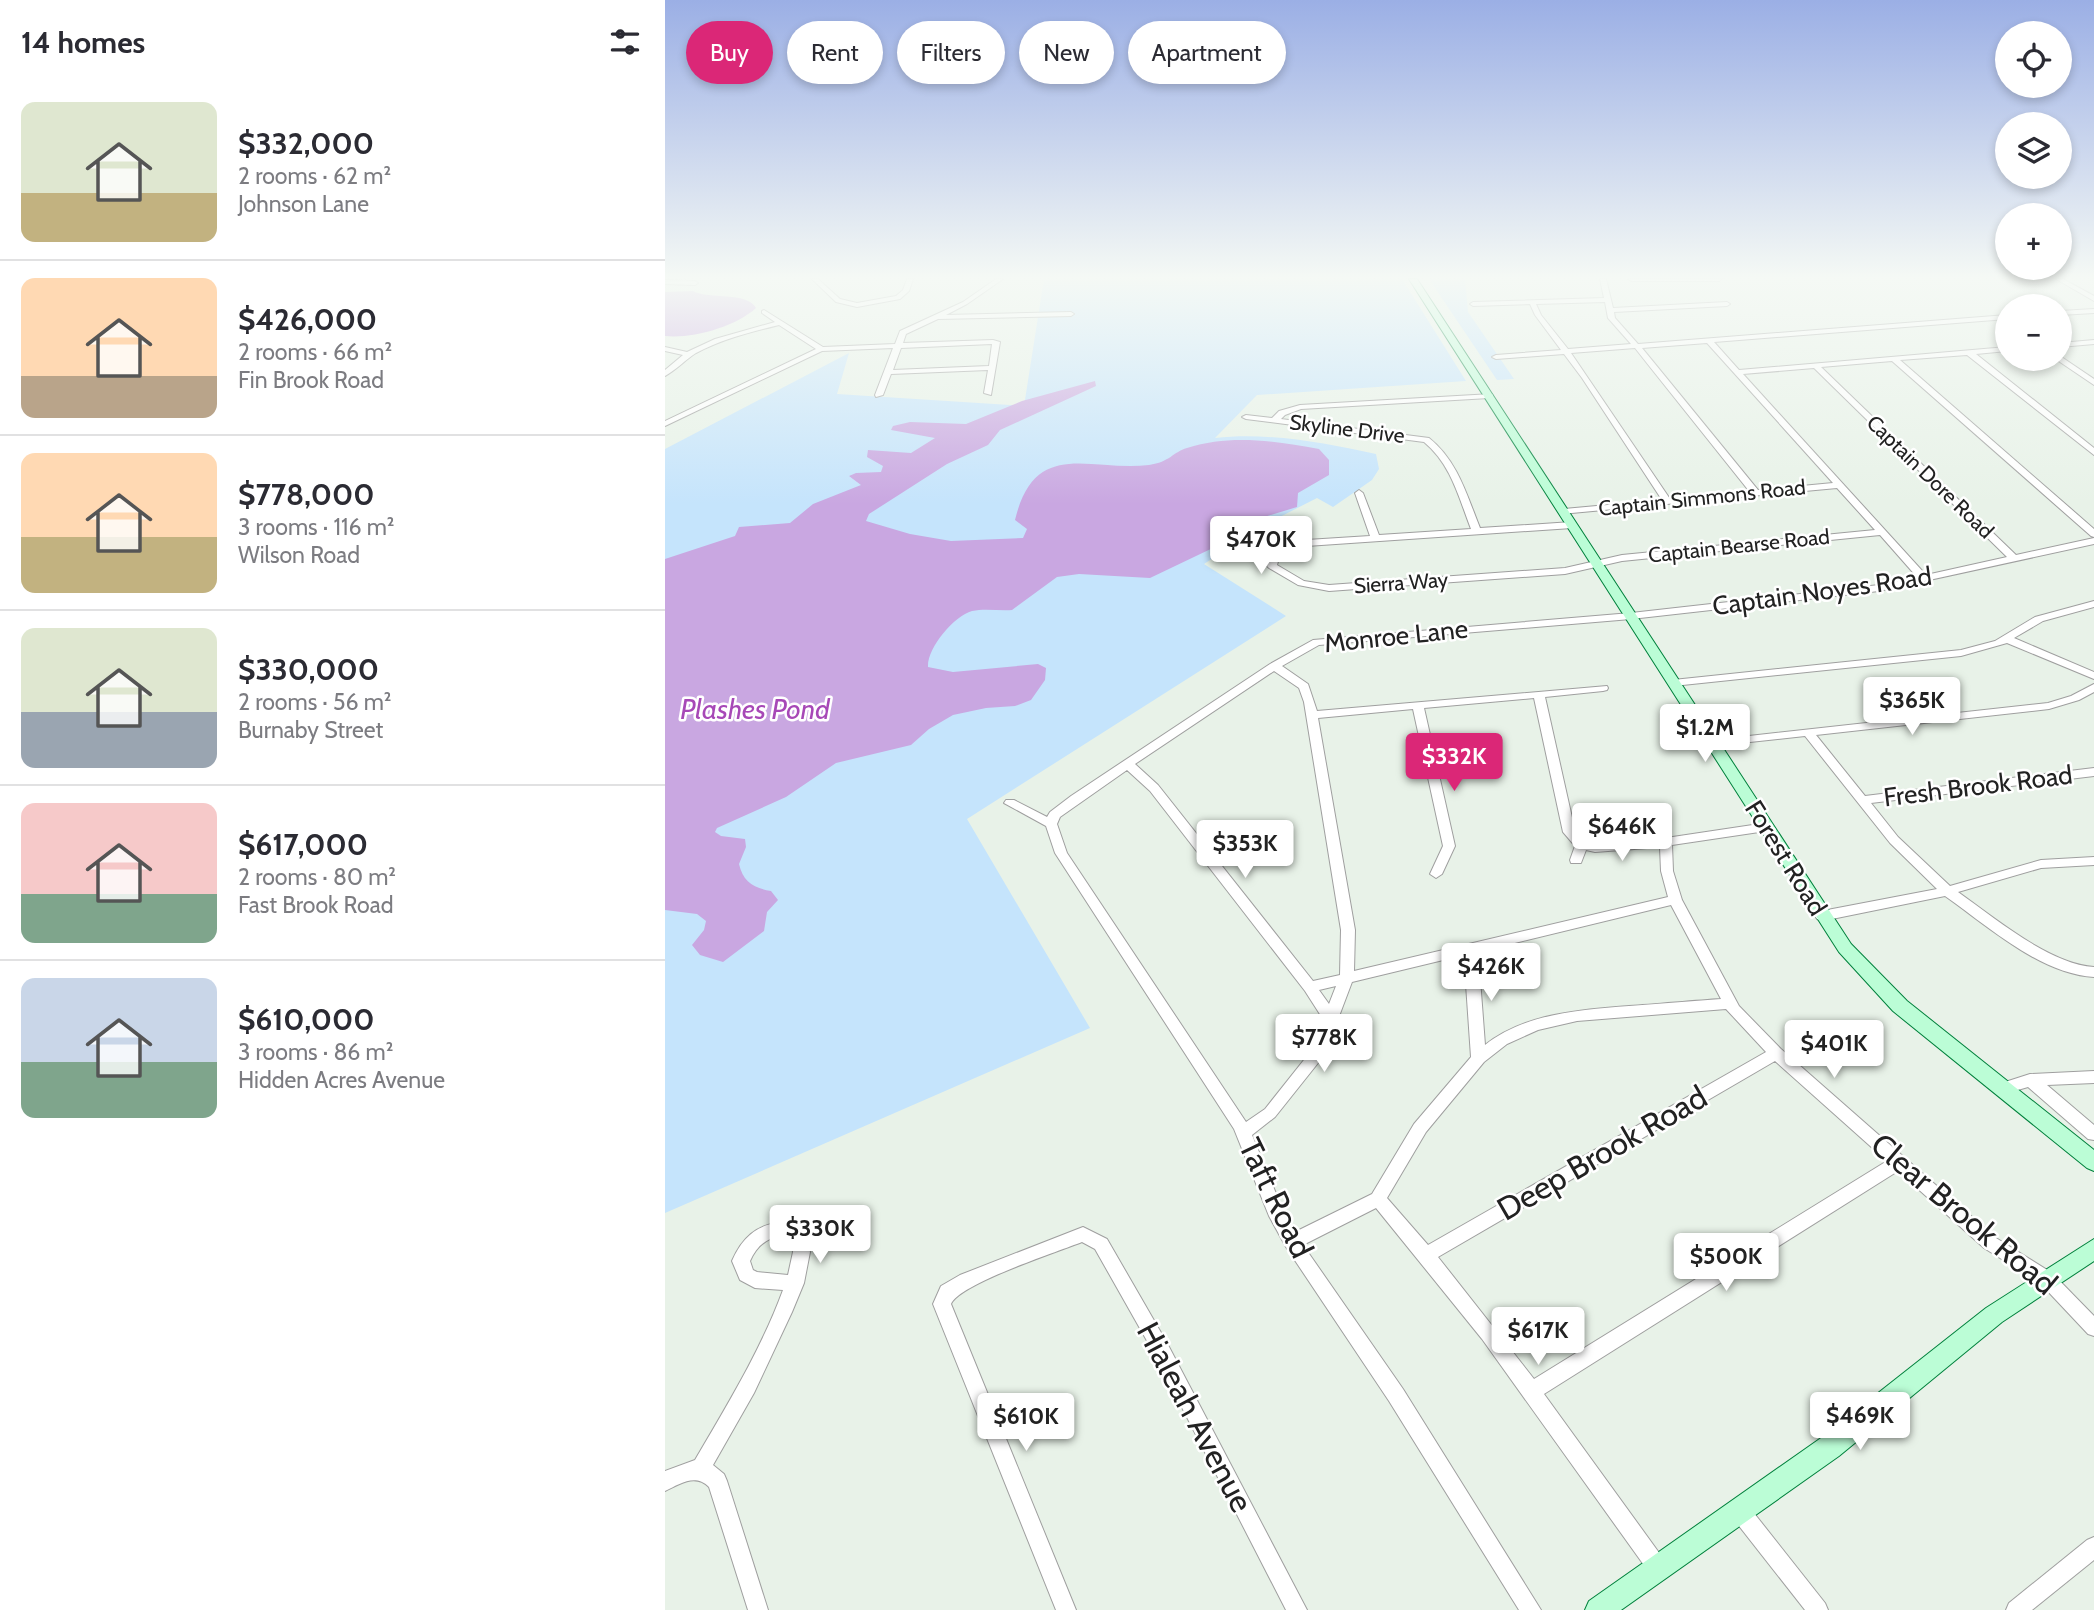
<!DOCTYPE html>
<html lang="en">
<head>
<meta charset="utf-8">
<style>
  :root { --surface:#fff; --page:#f2f2f3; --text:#2b2b33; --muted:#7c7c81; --line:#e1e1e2; --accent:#db2777 }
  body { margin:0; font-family:Cabin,sans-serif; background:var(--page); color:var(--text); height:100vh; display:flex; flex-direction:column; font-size:26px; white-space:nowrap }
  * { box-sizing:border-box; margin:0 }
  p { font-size:23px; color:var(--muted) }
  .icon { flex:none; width:38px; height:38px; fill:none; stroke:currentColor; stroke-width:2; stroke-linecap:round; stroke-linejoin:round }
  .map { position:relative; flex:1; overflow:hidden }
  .panel { display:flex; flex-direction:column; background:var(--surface); width:665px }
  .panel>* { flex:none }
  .banner { position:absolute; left:21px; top:21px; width:665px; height:63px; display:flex; gap:14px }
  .tools { position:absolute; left:1330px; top:21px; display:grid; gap:14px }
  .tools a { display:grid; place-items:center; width:77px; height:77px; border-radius:50%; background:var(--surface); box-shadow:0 4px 10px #0003; font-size:35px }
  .price { position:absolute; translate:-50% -60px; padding:0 16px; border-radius:7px; background:#fff; color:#222; font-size:23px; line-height:46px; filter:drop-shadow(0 2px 4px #0008) }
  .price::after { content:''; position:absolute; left:50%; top:42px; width:21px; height:16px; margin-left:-10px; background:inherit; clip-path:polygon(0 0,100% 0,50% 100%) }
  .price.current { background:var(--accent); color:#fff }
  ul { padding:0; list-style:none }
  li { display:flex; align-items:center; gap:21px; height:175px; padding:0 21px }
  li+li { border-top:2px solid var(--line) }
  li span { display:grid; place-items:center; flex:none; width:196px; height:140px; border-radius:14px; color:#555 }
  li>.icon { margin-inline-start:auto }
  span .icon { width:84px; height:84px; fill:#fffc; stroke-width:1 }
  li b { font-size:30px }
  h2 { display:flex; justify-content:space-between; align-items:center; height:84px; padding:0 21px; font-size:30px }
  .chip { padding:0 24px; border-radius:32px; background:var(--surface); box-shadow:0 4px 10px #0003; font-size:24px; line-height:63px }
  .chip.current { background:var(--accent); color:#fff }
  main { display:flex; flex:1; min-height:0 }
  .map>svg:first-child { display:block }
  .park { fill:#c5e4fc }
  .water { fill:#c9a7e1 }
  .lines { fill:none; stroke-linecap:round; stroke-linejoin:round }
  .street-casing { stroke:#9f9f9f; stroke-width:2 }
  .secondary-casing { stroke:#00813c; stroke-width:2 }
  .street { fill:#fff; fill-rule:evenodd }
  .secondary { fill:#bbfdd6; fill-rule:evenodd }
  .labels { text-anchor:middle; stroke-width:5; stroke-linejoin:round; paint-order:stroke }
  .far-street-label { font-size:21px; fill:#222; stroke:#fff }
  .street-label { font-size:26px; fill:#222; stroke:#fff }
  .water-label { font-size:28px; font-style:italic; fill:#a748b7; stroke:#fff }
  .near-street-label { font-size:32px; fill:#222; stroke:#fff }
</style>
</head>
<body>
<main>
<section class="panel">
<h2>14 homes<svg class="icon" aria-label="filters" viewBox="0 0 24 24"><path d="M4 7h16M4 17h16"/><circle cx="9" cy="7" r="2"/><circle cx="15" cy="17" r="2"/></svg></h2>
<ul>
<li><span style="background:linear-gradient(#dfe7d0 65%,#c2b280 0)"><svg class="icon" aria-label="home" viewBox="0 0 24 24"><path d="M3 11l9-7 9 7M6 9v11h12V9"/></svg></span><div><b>$332,000</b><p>2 rooms · 62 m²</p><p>Johnson Lane</p></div></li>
<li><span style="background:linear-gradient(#ffd9b3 70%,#b9a48a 0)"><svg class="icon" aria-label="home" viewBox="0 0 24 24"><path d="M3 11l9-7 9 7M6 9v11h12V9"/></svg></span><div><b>$426,000</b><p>2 rooms · 66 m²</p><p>Fin Brook Road</p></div></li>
<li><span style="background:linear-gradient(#ffd9b3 60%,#c2b280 0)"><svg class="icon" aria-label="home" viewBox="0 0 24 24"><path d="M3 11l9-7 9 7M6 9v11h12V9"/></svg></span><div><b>$778,000</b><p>3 rooms · 116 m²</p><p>Wilson Road</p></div></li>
<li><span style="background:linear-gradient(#dfe7d0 60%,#9aa5b1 0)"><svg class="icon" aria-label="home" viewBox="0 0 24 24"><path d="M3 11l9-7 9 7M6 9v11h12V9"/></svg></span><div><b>$330,000</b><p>2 rooms · 56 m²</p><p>Burnaby Street</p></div></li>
<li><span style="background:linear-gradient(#f6c9c9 65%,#7fa58c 0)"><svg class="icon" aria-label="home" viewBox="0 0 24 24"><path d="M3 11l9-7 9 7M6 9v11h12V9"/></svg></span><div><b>$617,000</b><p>2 rooms · 80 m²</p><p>Fast Brook Road</p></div></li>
<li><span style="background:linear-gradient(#c9d6e8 60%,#7fa58c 0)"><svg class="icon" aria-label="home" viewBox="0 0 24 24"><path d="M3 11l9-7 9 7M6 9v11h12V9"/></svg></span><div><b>$610,000</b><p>3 rooms · 86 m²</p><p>Hidden Acres Avenue</p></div></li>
</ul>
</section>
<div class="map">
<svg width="1429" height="1610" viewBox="0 0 1429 1610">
  <rect width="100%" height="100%" fill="#e8f2e8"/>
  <g class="park">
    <path d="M379 279H737L801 381 592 395 550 438C604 432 659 443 711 454L714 469 707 480 668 507 652 498 597 526 539 564 621 616 302 819 425 1028 0 1213V449L184 353 172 394 359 406Z"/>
    <polygon points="764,279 800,279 803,312 849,379 832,380"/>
  </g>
  <g class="water">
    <path d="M28 291C44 300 82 291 91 308 70 327 27 339 0 336V292Z"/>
    <path d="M430 381 431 386 335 430 323 445 282 464 204 514 201 521 245 534 286 541 358 538 362 529 350 520C370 437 425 472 484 465 505 462 508 452 522 448 566 434 609 441 654 449L664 460V475L633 493 632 507 599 517 552 546 485 578 414 574 392 577 347 610C334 611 320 608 307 611 289 616 262 648 263 667L288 672 373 664 381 668 380 680 366 700 350 706 321 708 288 715 264 729 246 745 171 763 121 797 52 828 50 832 56 836 80 839 81 847 74 864C78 882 89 888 106 891L113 900 102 912 99 931 58 962 35 955 27 945 39 930 41 921 32 914 0 910V559L70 536 74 527 125 523 148 504 196 485 184 476 191 473 216 472 218 466 202 457 203 450 246 453 270 438 226 430 228 426 245 422 301 424 357 401Z"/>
  </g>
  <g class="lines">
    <defs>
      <g id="street">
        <polygon points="147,279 153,279 175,299 192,303 231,296 238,290 242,279 248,279 244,291 235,299 192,307 171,302"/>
        <path d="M331 279H338L302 304 281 315 406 312 409 314 406 316 273 319 241 334 238 343 328 340 335 342 326 395 319 393 323 370 226 374 218 395 211 397 210 395 228 348 157 351 0 426V421L151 349 114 325C86 332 57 339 31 353 20 360 11 370 0 376V370L18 355 0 351V347L22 352 50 339 110 322 97 313V311L99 310 158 347 230 344 235 331 298 302ZM327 344 324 366 228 370 236 348Z"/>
        <path d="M935 279H941L948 308 1062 302 1065 304 1062 306 949 312 950 318 973 344 1342 315V319L1049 342 1074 370 1342 347V351L1311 354 1429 448V455L1302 355 1235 360 1429 529V537L1426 536 1227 361 1156 367 1351 555 1429 538V544L1214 591 966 619 654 645 617 666 643 684 652 711 942 686 943 688 942 690 938 691 880 697 910 831 921 842 930 844 1001 838 1101 823 1105 824 1107 827 1101 831 1007 845 1008 871 1017 900 1074 1006 1116 1049 1331 1238 1387 1273 1429 1316V1336L1423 1334 1375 1283 1319 1248 1233 1171 879 1394 1000 1561 1003 1568 1000 1575 993 1578 986 1575 817 1339 711 1208 638 1245 738 1389 876 1610H854L724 1401 621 1247 604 1216 569 1129 390 853 381 826 339 803 341 800H349L382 817 385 812 406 796 605 664 648 640 966 613 1214 585 1252 577 1215 535 957 561 900 574 664 591 633 585 604 568 602 566 609 547 626 541 705 536 690 493 694 490 698 493 714 535 806 529C794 498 786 464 759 442L581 419 577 417 581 415 607 418 614 411 635 405 827 394 828 396 824 398 636 409 620 415 616 419 764 438C793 461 802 496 815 528L907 522 912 525 907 528 627 547 616 551 612 565 639 581 664 585 900 568 957 555 1210 530 1172 488 896 514V510L899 509 997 500 917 378 899 354 831 359 827 357 831 355 896 350 870 315 865 304 808 306 805 304 808 302 939 298ZM940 302 943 318 966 344 903 349 876 315 871 304ZM1042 343 1168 483 1093 490 977 348ZM970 348 985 367 1084 491 1005 499 906 353ZM1149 368 1342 557 1261 575 1078 374ZM609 671 634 688 639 702 676 930 675 975 648 981 493 785 470 764ZM869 698 898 832 910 846 905 860 906 863H916L921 850 930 852 995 847 996 871 1003 897 689 971 690 930 653 718 748 709 778 846 765 874 771 878 777 874 790 846 759 708ZM462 770 485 791 640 991 658 1019 646 1051 600 1109 581 1122 402 853 392 824 395 817ZM1006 905 1056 999C1025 1001 995 1004 964 1006 915 1010 861 1013 820 1045L813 952ZM799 955 806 1057 749 1124 707 1194 630 1232 619 1213 587 1135 610 1117 657 1058 670 1025 674 1021 673 1019 687 982ZM671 986 664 1004 654 990ZM1061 1009 1101 1052 763 1245 722 1198 761 1132 819 1062 842 1044 873 1030 912 1021ZM1110 1061 1222 1161 869 1379 773 1257Z"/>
        <polygon points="963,279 1057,279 1054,281 966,281"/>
        <polygon points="1391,279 1398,279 1429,296 1429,301"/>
        <polygon points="0,280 30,281 33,283 30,285 0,284"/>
        <polygon points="1429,309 1429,313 1395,315 1395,311"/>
        <polygon points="1429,340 1429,344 1395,347 1395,343"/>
        <polygon points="1395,356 1429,379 1429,385 1392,360"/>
        <polygon points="1429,601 1429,607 1378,621 1349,638 1429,672 1429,679 1342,643 1296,656 1008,686 1003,683 1008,680 1296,650 1330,641 1370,617"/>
        <path d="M1429 684V692L1414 700 1384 709 1151 735 1200 796 1429 768V776L1206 803 1233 837 1285 886 1376 860 1429 857V865L1376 868 1293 892C1330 918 1384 964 1429 967V977C1375 974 1323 926 1280 896L1157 921 1152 919 1150 916 1152 913 1157 911 1272 889 1225 843 1140 736 1048 746 1042 743 1048 740 1383 703 1406 696Z"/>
        <polygon points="1429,1071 1429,1083 1382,1085 1429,1125 1429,1140 1423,1139 1363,1087 1339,1094 1334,1092 1331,1088 1334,1084 1365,1074"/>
        <path d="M116 1222 139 1229 145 1252 139 1283 127 1312 89 1393 48 1465 59 1474 62 1481 103 1610H83L44 1487C30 1473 15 1484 0 1491V1471L30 1460C62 1405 96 1350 118 1290L90 1288 75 1280 67 1261C77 1238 91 1225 116 1222ZM116 1236 126 1238 128 1252 123 1275 92 1272 88 1270 85 1261C91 1247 101 1238 116 1236Z"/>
        <path d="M418 1227 442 1239 502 1343 642 1610H621L490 1355 430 1249 417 1242C392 1252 294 1284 286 1304L411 1610H391L268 1304 276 1286 295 1275Z"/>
        <polygon points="1074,1500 1081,1503 1160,1603 1163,1610 1140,1610 1067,1517 1064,1510 1067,1503"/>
        <polygon points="1429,1537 1429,1560 1367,1610 1341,1610 1344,1603 1422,1540"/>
      </g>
      <g id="secondary">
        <polygon points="744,279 752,279 1186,944 1242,1001 1429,1150 1429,1171 1422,1168 1228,1011 1174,952"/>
        <polygon points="1429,1239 1429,1261 1337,1322 1174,1456 956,1610 920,1610 924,1601 1156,1438 1321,1308"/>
      </g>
    </defs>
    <use href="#street" class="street-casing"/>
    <use href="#secondary" class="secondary-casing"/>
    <use href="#street" class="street"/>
    <use href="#secondary" class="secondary"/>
  </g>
  <linearGradient id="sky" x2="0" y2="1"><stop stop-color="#9bafe5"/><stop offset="0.55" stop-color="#f5f9f5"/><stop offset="1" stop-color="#f5f9f5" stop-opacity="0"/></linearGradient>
  <rect width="1429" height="504" fill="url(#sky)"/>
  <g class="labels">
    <g class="far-street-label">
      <text transform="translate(682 429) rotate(7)" y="7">Skyline Drive</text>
      <text transform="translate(1265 477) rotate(44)" y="7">Captain Dore Road</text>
      <text transform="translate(1037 498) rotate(-6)" y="7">Captain Simmons Road</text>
      <text transform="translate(1074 546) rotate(-6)" y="7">Captain Bearse Road</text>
      <text transform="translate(736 583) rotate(-4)" y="7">Sierra Way</text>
    </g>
    <g class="street-label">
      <text transform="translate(1157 591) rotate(-8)" y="9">Captain Noyes Road</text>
      <text transform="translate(731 636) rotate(-6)" y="9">Monroe Lane</text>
      <text transform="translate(1313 786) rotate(-7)" y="9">Fresh Brook Road</text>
      <text transform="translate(1121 858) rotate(58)" y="9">Forest Road</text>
    </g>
    <g class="water-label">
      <text x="90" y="719">Plashes Pond</text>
    </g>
    <g class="near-street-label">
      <text transform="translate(937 1153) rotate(-30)" y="11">Deep Brook Road</text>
      <text transform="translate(611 1198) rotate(64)" y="11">Taft Road</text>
      <text transform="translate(1299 1214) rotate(40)" y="11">Clear Brook Road</text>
      <text transform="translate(530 1417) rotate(62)" y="11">Hialeah Avenue</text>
    </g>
  </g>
</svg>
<div class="tools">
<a><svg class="icon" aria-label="locate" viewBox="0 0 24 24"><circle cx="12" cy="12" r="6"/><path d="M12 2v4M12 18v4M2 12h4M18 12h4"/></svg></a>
<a><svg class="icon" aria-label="layers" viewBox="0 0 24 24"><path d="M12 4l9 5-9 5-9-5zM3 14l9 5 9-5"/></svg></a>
<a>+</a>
<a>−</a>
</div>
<b class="price" style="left:596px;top:576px">$470K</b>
<b class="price" style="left:1247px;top:737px">$365K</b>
<b class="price" style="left:1040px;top:764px">$1.2M</b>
<b class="price current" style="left:789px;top:793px">$332K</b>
<b class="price" style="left:957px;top:863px">$646K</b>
<b class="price" style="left:580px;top:880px">$353K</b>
<b class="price" style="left:826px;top:1003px">$426K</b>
<b class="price" style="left:659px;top:1074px">$778K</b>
<b class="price" style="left:1169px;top:1080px">$401K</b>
<b class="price" style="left:155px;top:1265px">$330K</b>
<b class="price" style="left:1061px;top:1293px">$500K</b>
<b class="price" style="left:873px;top:1367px">$617K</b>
<b class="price" style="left:1195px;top:1452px">$469K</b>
<b class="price" style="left:361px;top:1453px">$610K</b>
<div class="banner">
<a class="chip current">Buy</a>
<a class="chip">Rent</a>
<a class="chip">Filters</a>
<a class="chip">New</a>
<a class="chip">Apartment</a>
</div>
</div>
</main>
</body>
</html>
